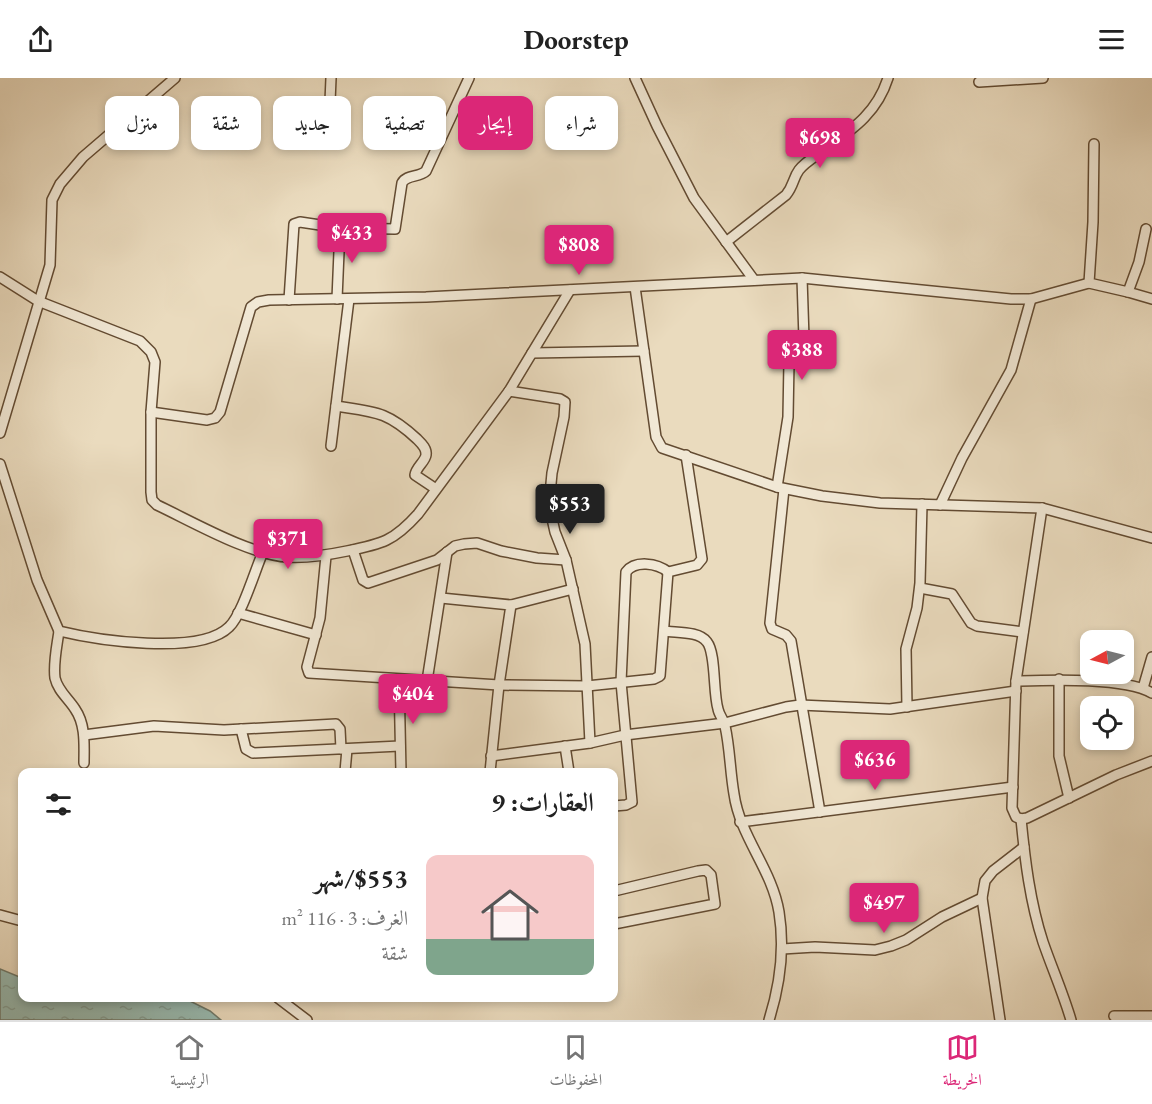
<!DOCTYPE html>
<html lang="ar">
<head>
<meta charset="utf-8">
<style>
  :root { --surface:#fff; --page:#f6f6f6; --text:#222; --muted:#767676; --line:#e0e0e0; --accent:#db2777 }
  body { margin:0; font-family:"EB Garamond",Amiri,serif; background:var(--page); color:var(--text); direction:rtl; height:100vh; display:flex; flex-direction:column; font-size:22px; white-space:nowrap }
  * { box-sizing:border-box; margin:0 }
  p { font-size:20px; color:var(--muted) }
  .icon { flex:none; width:33px; height:33px; fill:none; stroke:currentColor; stroke-width:2; stroke-linecap:round; stroke-linejoin:round }
  .map { position:relative; flex:1; overflow:hidden; direction:ltr }
  .details { position:absolute; left:18px; top:690px; width:600px; height:234px; display:flex; flex-direction:column; background:var(--surface); border-radius:12px; box-shadow:0 3px 9px #0003; direction:rtl }
  .details>* { flex:none }
  .top-card { position:absolute; left:18px; top:18px; width:600px; height:54px; direction:rtl; display:flex; gap:12px }
  .needle { width:39px; rotate:263deg }
  .fabs { position:absolute; left:1080px; top:552px; display:grid; gap:12px }
  .fabs a { display:grid; place-items:center; width:54px; height:54px; border-radius:12px; background:var(--surface); box-shadow:0 3px 9px #0003; font-size:30px }
  .price { position:absolute; translate:-50% -51px; padding:0 14px; border-radius:6px; background:var(--accent); color:#fff; font-size:20px; line-height:39px; filter:drop-shadow(0 2px 3px #0008) }
  .price::after { content:''; position:absolute; left:50%; top:36px; width:18px; height:14px; margin-left:-9px; background:inherit; clip-path:polygon(0 0,100% 0,50% 100%) }
  .price.selected { background:#222; color:#fff }
  ul { padding:0; list-style:none }
  li { display:flex; align-items:center; gap:18px; height:150px; padding:0 24px }
  li span { display:grid; place-items:center; flex:none; width:168px; height:120px; border-radius:12px; color:#555 }
  li>.icon { margin-inline-start:auto }
  span .icon { width:72px; height:72px; fill:#fffc; stroke-width:1 }
  li b { font-size:26px }
  h2 { display:flex; justify-content:space-between; align-items:center; height:72px; padding:0 24px; font-size:26px }
  .pill { padding:0 21px; border-radius:12px; background:var(--surface); box-shadow:0 3px 9px #0003; font-size:21px; line-height:54px }
  .pill.selected { background:var(--accent); color:#fff }
  header { display:flex; justify-content:space-between; align-items:center; height:78px; padding:0 24px; background:var(--surface); font-size:27px; font-weight:700 }
  .tab-bar { display:flex; justify-content:space-around; align-items:center; height:84px; border-top:2px solid var(--line); background:var(--surface); font-size:16px; color:var(--muted) }
  .tab-bar a { display:grid; justify-items:center; gap:3px }
  .tab-bar .selected { color:var(--accent) }
  .map>svg:first-child { display:block }
  .water { fill:url(#water-ripples); stroke:#717b6c; stroke-width:1.5 }
  .lines { fill:none; stroke-linecap:round; stroke-linejoin:round }
  .minor-casing { stroke:#634b32; stroke-width:12 }
  .minor { stroke:#f1e8d5; stroke-width:9 }
</style>
</head>
<body>
<header><svg class="icon" aria-label="menu" viewBox="0 0 24 24"><path d="M4 6h16M4 12h16M4 18h16"/></svg>Doorstep<svg class="icon" aria-label="share" viewBox="0 0 24 24"><path d="M12 15V3M7 8l5-5 5 5M5 13v7h14v-7"/></svg></header>
<div class="map">
<svg width="1152" height="942" viewBox="0 0 1152 942">
  <defs>
    <pattern id="water-ripples" width="26" height="14" patternUnits="userSpaceOnUse" patternTransform="scale(1.5)"><rect width="26" height="14" fill="#98bbb2"/><path d="M2 4q2-2 4 0t4 0M15 11q2-2 4 0t4 0" fill="none" stroke="#84a097"/></pattern>
  </defs>
  <rect width="100%" height="100%" fill="#eadbbe"/>
  <filter id="stains"><feTurbulence type="fractalNoise" baseFrequency=".00333" numOctaves="4"/><feColorMatrix values="0 0 0 0 .2 0 0 0 0 .09 0 0 0 0 .02 0 0 0 .5 -.17"/></filter>
  <radialGradient id="worn" r=".72"><stop offset=".6" stop-color="#630" stop-opacity="0"/><stop offset="1" stop-color="#630" stop-opacity=".3"/></radialGradient>
  <polygon class="water" points="0,891 22,900 22,920 184,920 210,933 221,942 0,942"/>
  <g class="lines">
    <defs>
      <g id="minor">
        <polyline points="635,0 657,48 694,120 754,202"/>
        <polyline points="979,4 1043,0"/>
        <polyline points="330,24 331,0"/>
        <polyline points="1094,66 1093,144 1089,205 1128,214"/>
        <polyline points="1146,151 1139,184 1128,214 1152,221"/>
        <path d="M726 164 786 117C794 107 793 100 799 92 805 84 816 78 824 72 853 51 877 35 888 0"/>
        <path d="M0 199 38 223 140 263 151 274 155 284 151 334V414L152 422 157 427C193 444 250 477 288 479 308 480 328 477 347 473 382 466 394 463 418 436L509 313 570 212"/>
        <polyline points="635,209 656,359 662,370 777,409 822,418 880,425 1042,430 1152,460"/>
        <polyline points="337,221 340,150"/>
        <path d="M289 222 294 146 300 144 340 150 395 151 402 105C407 96 419 100 426 93L469 0"/>
        <polyline points="532,275 644,273"/>
        <polyline points="509,313 560,321 565,324 564,339 552,395 549,427 555,454 566,482 585,566 590,665"/>
        <path d="M336 328C375 334 387 333 417 361 421 365 427 370 426 377 425 384 416 389 415 397L436 411"/>
        <polyline points="151,334 207,342 215,340 220,334 251,229 258,224 269,222 426,219 802,200 1011,221 1031,221 1089,205"/>
        <polyline points="0,355 50,187 52,122 60,106 83,79 175,0"/>
        <polyline points="331,368 349,221"/>
        <path d="M0 386 37 502 59 553C96 562 200 578 229 549 242 537 255 492 263 474"/>
        <path d="M777 409 788 339 789 284C792 275 802 271 804 261L802 200"/>
        <polyline points="784,411 770,545 772,551 786,557 791,563 820,734"/>
        <polyline points="940,427 962,380 1011,292 1031,221"/>
        <polyline points="1042,430 1016,603 1012,730 1016,739 1021,741 1027,740 1116,697 1152,683"/>
        <polyline points="353,472 363,502 368,505 437,482 455,468 464,466 477,465 501,473 537,480 566,482"/>
        <polyline points="326,478 320,540 307,589 309,595 499,607 587,608 654,601 660,598 668,494 697,487 702,481 686,377"/>
        <polyline points="920,510 952,516 971,545 977,548 1023,554"/>
        <polyline points="441,520 511,527 499,607 490,694"/>
        <polyline points="511,527 573,511"/>
        <polyline points="238,535 316,557"/>
        <path d="M59 553C57 568 53 585 55 600 58 613 68 620 75 631 86 647 84 667 84 685"/>
        <path d="M664 553C677 555 699 553 707 564 716 575 713 615 718 631 719 637 724 642 725 648 730 670 730 693 734 716 740 759 772 791 779 834 785 871 780 907 769 942"/>
        <polyline points="399,601 401,694"/>
        <polyline points="1059,601 1059,678 1069,720"/>
        <polyline points="427,603 447,474"/>
        <path d="M1016 603C1049 602 1124 599 1152 615"/>
        <polyline points="1143,610 1152,579"/>
        <polyline points="907,629 906,571 917,530 920,505 922,426"/>
        <polyline points="241,651 246,671 253,675 400,668"/>
        <polyline points="84,657 154,648 224,652 336,646 340,651 341,671"/>
        <polyline points="565,668 569,694"/>
        <polyline points="491,678 590,665 625,657 725,645 786,629 800,627 890,631 1016,613"/>
        <polyline points="345,694 347,671"/>
        <path d="M614 728 626 727 632 724 621 604 626 494C635 482 657 485 668 494"/>
        <path d="M1021 741C1025 782 1030 824 1043 864 1052 890 1063 915 1071 942"/>
        <polyline points="740,744 1013,709"/>
        <polyline points="614,813 698,793 706,792 711,797 715,826 614,846"/>
        <polyline points="0,837 22,843"/>
        <polyline points="782,871 815,869 875,872 891,868 906,862 942,839 982,820"/>
        <polyline points="278,920 307,942"/>
        <polyline points="1114,938 1152,938"/>
        <polyline points="1000,942 982,820 985,803 993,793 1024,769"/>
      </g>
    </defs>
    <use href="#minor" class="minor-casing"/>
    <use href="#minor" class="minor"/>
  </g>
  <rect width="100%" height="100%" filter="url(#stains)"/>
  <rect width="100%" height="100%" fill="url(#worn)"/>
</svg>
<div class="fabs">
<a><svg class="needle" viewBox="-14 -14 28 28"><path d="M0-13l5 13h-10z" fill="#e53935"/><path d="M0 13l5-13h-10z" fill="#767676"/></svg></a>
<a><svg class="icon" aria-label="locate" viewBox="0 0 24 24"><circle cx="12" cy="12" r="6"/><path d="M12 2v4M12 18v4M2 12h4M18 12h4"/></svg></a>
</div>
<b class="price" style="left:820px;top:91px">$698</b>
<b class="price" style="left:352px;top:186px">$433</b>
<b class="price" style="left:579px;top:198px">$808</b>
<b class="price" style="left:802px;top:303px">$388</b>
<b class="price selected" style="left:570px;top:457px">$553</b>
<b class="price" style="left:288px;top:492px">$371</b>
<b class="price" style="left:413px;top:647px">$404</b>
<b class="price" style="left:875px;top:713px">$636</b>
<b class="price" style="left:884px;top:856px">$497</b>
<div class="top-card">
<a class="pill">شراء</a>
<a class="pill selected">إيجار</a>
<a class="pill">تصفية</a>
<a class="pill">جديد</a>
<a class="pill">شقة</a>
<a class="pill">منزل</a>
</div>
<section class="details">
<h2>العقارات: 9<svg class="icon" aria-label="filters" viewBox="0 0 24 24"><path d="M4 7h16M4 17h16"/><circle cx="9" cy="7" r="2"/><circle cx="15" cy="17" r="2"/></svg></h2>
<ul>
<li><span style="background:linear-gradient(#f6c9c9 70%,#7fa58c 0)"><svg class="icon" aria-label="home" viewBox="0 0 24 24"><path d="M3 11l9-7 9 7M6 9v11h12V9"/></svg></span><div><b>$553/شهر</b><p>الغرف: 3 · 116 m²</p><p>شقة</p></div></li>
</ul>
</section>
</div>
<nav class="tab-bar">
<a class="selected"><svg class="icon" aria-label="map" viewBox="0 0 24 24"><path d="M3 6l6-2 6 2 6-2v14l-6 2-6-2-6 2zM9 4v14M15 6v14"/></svg>الخريطة</a>
<a><svg class="icon" aria-label="saved" viewBox="0 0 24 24"><path d="M7 4h10v16l-5-4-5 4z"/></svg>المحفوظات</a>
<a><svg class="icon" aria-label="home" viewBox="0 0 24 24"><path d="M3 11l9-7 9 7M6 9v11h12V9"/></svg>الرئيسية</a>
</nav>
</body>
</html>
